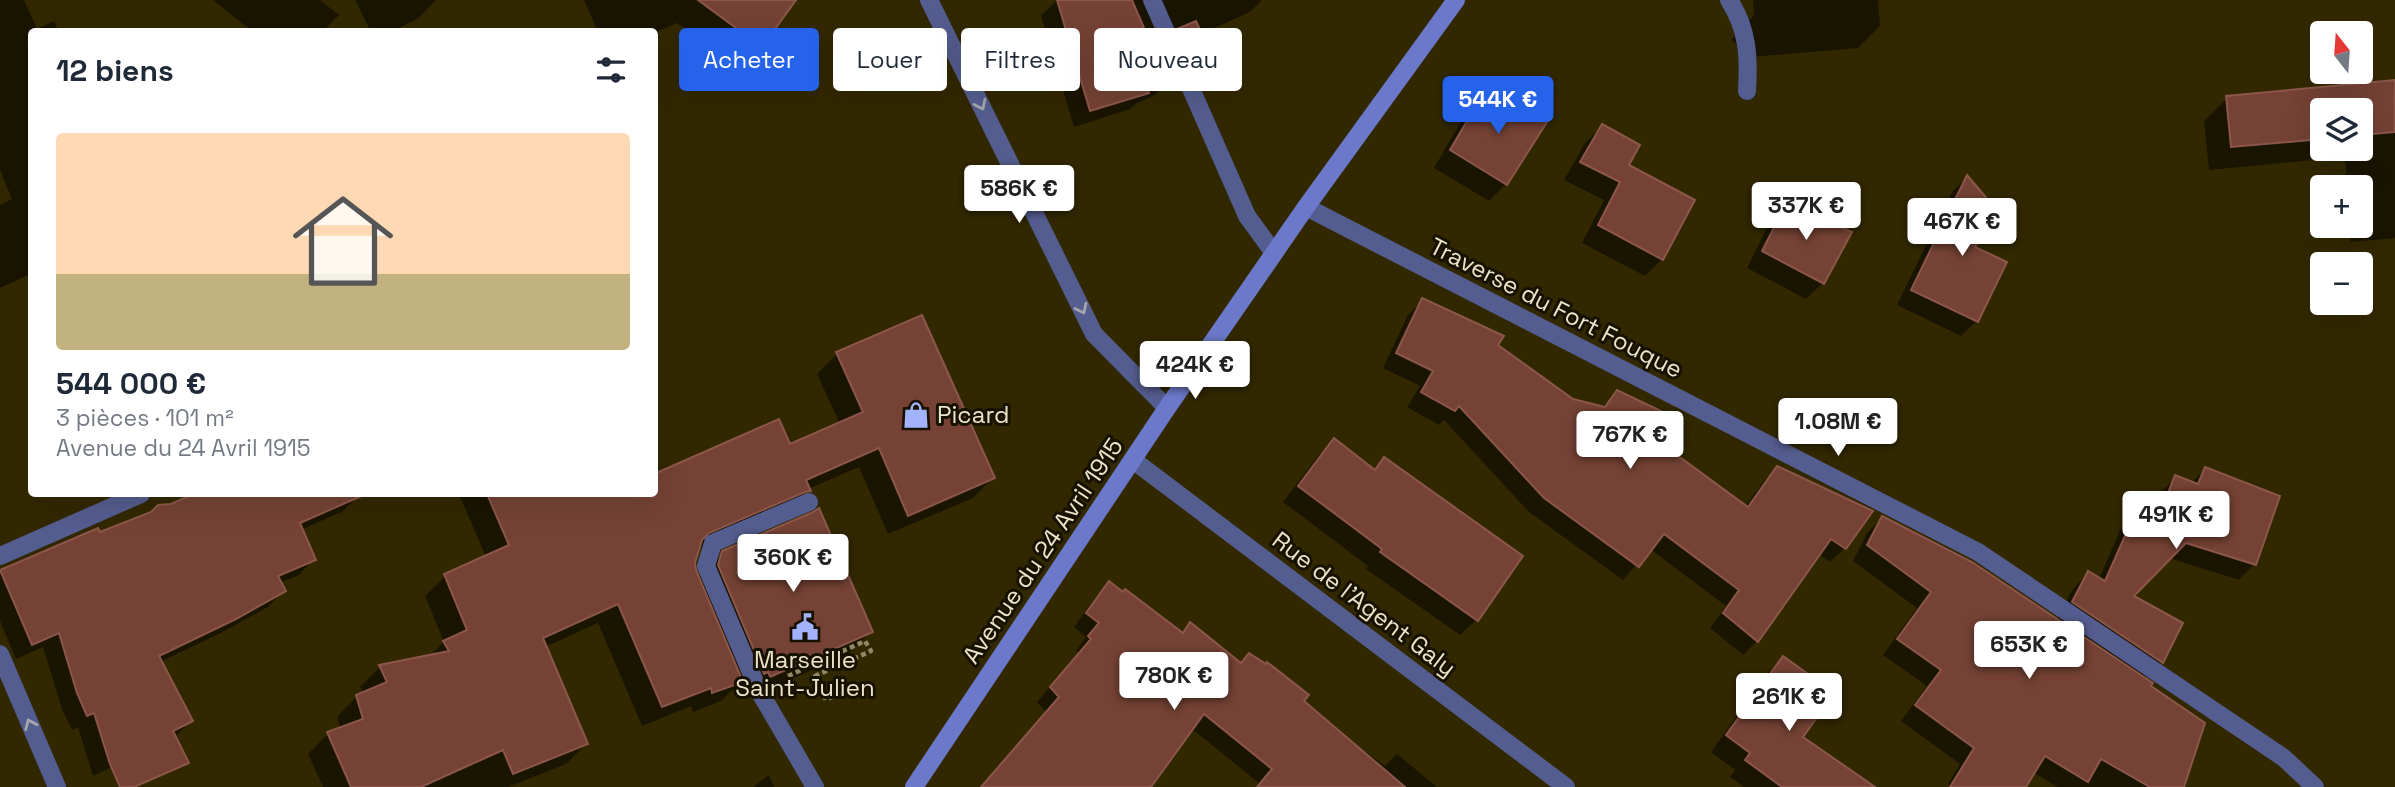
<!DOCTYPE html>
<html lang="fr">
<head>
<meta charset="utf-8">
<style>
  :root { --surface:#fff; --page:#f6f6f7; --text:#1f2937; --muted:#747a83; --accent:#2563eb }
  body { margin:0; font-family:"Space Grotesk",sans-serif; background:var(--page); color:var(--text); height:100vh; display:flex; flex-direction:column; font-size:26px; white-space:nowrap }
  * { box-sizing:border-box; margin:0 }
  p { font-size:23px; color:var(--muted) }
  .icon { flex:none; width:38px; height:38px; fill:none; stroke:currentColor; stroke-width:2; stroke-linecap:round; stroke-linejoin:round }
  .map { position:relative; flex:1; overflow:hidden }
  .details { position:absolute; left:28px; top:28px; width:630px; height:469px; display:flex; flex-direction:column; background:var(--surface); border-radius:7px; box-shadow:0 7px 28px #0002 }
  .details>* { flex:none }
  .banner { position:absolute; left:679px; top:28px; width:665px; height:63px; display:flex; gap:14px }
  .needle { width:46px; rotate:343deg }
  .controls { position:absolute; left:2310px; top:21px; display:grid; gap:14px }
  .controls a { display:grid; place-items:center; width:63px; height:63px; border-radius:7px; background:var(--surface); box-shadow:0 7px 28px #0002; font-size:35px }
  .price { position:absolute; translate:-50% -60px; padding:0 16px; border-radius:7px; background:#fff; color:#222; font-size:23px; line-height:46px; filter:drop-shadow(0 2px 4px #0008) }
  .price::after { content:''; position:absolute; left:50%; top:42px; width:21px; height:16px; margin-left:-10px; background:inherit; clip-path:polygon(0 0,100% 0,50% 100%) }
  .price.active { background:var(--accent); color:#fff }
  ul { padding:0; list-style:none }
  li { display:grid; align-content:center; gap:14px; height:371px; padding:0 28px }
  li span { display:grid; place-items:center; height:217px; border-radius:7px; color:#555 }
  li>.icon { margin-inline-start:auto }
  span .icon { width:126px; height:126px; fill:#fffc; stroke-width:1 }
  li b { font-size:30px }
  h2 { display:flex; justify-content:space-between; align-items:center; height:84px; padding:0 28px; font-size:30px }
  .tag { padding:0 24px; border-radius:7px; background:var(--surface); box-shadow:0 7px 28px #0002; font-size:24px; line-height:63px }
  .tag.active { background:var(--accent); color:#fff }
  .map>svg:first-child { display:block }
  .shadow { fill:#0007; fill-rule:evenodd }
  .building { fill:#754235; stroke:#8c574a; stroke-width:2 }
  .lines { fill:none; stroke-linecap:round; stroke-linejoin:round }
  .path { stroke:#908866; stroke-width:4.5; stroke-dasharray:5 3.5; stroke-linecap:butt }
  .service { stroke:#545d8f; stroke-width:18 }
  .minor { stroke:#545d8f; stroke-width:18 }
  .tertiary { stroke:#545d8f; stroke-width:18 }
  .secondary { stroke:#6c78c9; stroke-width:18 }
  .oneway { stroke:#a6a7ae }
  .labels { text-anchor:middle; stroke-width:6; stroke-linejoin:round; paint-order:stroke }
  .street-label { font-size:24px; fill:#eae3c7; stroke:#171100 }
  .poi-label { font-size:24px; fill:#eae3c7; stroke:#171100; text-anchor:start }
</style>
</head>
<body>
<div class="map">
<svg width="2395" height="787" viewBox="0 0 2395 787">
  <rect width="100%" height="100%" fill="#322800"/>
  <g class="shadow">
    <polygon points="0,0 24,0 37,29 54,21 59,32 32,32 32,273 0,288 0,205 12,199 0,170"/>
    <polygon points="213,0 320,0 339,15 326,28 318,32 253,32"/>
    <polygon points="355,0 436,0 419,18 391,32 371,32"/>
    <polygon points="584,0 771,0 761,45 739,68 677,23 654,33 598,32"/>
    <polygon points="1057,0 1262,0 1250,12 1201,34 1212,60 1195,77 1178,85 1174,76 1155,95 1137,103 1130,109 1074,127 1041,16"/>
    <polygon points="1753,0 1878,0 1880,26 1858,48 1752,57 1731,40 1754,15"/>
    <path d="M2395 82V238L2351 242 2350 226H2361V187H2347L2345 157 2209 170 2204 121 2227 98ZM2322 110H2361V149H2322Z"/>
    <polygon points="1487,89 1506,184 1489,201 1434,168 1470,106"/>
    <polygon points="1602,126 1627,166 1662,259 1645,276 1582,243 1604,200 1564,180 1585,143"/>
    <polygon points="1967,177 1977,321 1961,336 1897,305 1952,192"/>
    <polygon points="1789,202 1823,283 1806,299 1747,268 1772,218"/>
    <polygon points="1423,300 1496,346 1572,400 1602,408 1618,392 1649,436 1745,507 1763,482 1777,468 1845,548 1830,562 1818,554 1757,641 1743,655 1710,628 1726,606 1650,549 1623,580 1529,512 1444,420 1439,425 1407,407 1420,386 1383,368 1408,315"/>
    <polygon points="837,354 993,478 973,498 888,534 859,467 808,489 789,510 783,511 699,548 693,562 698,581 700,577 723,553 871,632 847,655 746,699 745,694 740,696 736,686 721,701 693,712 691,706 642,726 598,623 545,647 586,744 566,764 508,787 323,787 308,754 328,734 341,729 337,717 357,696 364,694 360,687 380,667 429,657 444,642 425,596 445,576 486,557 459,494 654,494 789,446 840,424 817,374"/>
    <polygon points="1334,441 1373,471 1384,459 1476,620 1460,635 1366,569 1368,566 1283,502 1318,456"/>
    <polygon points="2205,469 2254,564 2239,580 2169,558 2131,597 2162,662 2144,680 2182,787 2057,787 2033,772 2024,787 1953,787 1948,784 1960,764 1901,721 1927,686 1883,655 1917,608 1853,561 1867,533 1882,518 2056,621 2073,589 2088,573 2099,579 2128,512 2144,497 2157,502 2160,493 2175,478 2191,483"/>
    <polygon points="197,494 357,494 358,496 343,511 301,530 314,559 299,575 279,583 283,591 268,607 219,634 160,662 191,721 176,736 93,776 78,727 72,730 62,709 43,647 16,659 0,621 0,572 99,534"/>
    <polygon points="1110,584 1181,633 1190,624 1240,664 1302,701 1363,753 1365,751 1385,766 1397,754 1437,787 1257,787 1260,784 1191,728 1148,787 981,787 1046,712 1037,702 1079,653 1076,651 1086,637 1074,627 1096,597"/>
    <polygon points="1783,658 1807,694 1801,738 1871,787 1744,787 1730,777 1735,770 1711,752 1767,674"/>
    <polygon points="769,775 774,787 753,787"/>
  </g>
  <g class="building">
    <polygon points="698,0 796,0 762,47"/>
    <polygon points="1057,0 1132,0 1150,42 1157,39 1174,78 1148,90 1149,93 1090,111"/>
    <polygon points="1196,21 1214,60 1195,69 1177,29"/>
    <polygon points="2395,80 2395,132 2361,135 2361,110 2322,110 2322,139 2231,147 2226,96"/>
    <polygon points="1487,87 1547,122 1507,185 1450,150"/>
    <polygon points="1602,124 1640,145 1629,165 1695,200 1663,260 1598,225 1620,182 1580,162"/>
    <polygon points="1967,175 1994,207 1975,247 2007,262 1978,322 1911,290"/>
    <polygon points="1788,200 1813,215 1852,232 1824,284 1762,251"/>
    <polygon points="1422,298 1504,336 1498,345 1573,399 1605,407 1617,390 1667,414 1651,436 1748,507 1777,466 1873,511 1846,549 1831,539 1758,642 1723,613 1739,590 1664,534 1639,567 1544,498 1459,406 1455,411 1421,392 1433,371 1396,353"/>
    <polygon points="922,315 995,478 908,516 879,448 806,480 811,491 805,492 709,533 702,540 695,563 696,570 743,682 712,693 711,688 662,707 618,604 543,638 588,744 513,774 503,750 421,787 351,787 327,732 363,719 356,695 387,682 379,665 449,651 443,641 467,630 444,574 509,545 487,494 654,494 654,474 779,419 790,444 863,412 836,352"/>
    <polygon points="1334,438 1375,470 1384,457 1523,556 1478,621 1380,552 1382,549 1298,486"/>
    <polygon points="2205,467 2280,496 2256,565 2186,543 2134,596 2183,623 2163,663 2072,602 2088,571 2105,581 2143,495 2164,503 2175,475 2198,484"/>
    <polygon points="193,494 366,494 300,523 316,560 278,576 286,591 236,619 159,656 193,721 173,731 189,763 134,787 120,787 110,764 94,713 87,716 77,693 59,633 32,645 0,570 98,528 100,532 151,512 158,505 171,504"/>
    <polygon points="819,508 873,632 770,677 768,672 764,674 718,565 722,551 813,512"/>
    <polygon points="1882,516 1972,562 2153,683 2151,686 2205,723 2184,787 2150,787 2101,759 2088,782 2045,756 2026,787 1950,787 1974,748 1915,705 1941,670 1897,639 1931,592 1867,545"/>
    <polygon points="1109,581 1123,592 1125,589 1183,633 1190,622 1241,663 1249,653 1266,664 1267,662 1309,695 1304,701 1405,787 1257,787 1272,769 1204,714 1151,787 981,787 1059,697 1050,687 1091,639 1088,636 1099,623 1086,613"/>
    <polygon points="1783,656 1819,682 1810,694 1826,705 1803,737 1875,787 1782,787 1745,760 1750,753 1726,735"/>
  </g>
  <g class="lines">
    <polyline class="path" points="788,676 865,641 871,651 815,676 826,700 852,686"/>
    <g class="service">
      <path d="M1729 0C1748 29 1749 57 1747 91"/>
      <polyline points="809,502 713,543 706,566 758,689 815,787"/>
      <polyline points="0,556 141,494"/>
    </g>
    <g class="minor">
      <polyline points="929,0 1094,334 1167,408"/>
      <polyline points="1152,0 1247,216 1274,253"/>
      <polyline points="1306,207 1978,552 2284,758 2315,787"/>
      <polyline points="1133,460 1566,787"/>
    </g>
    <polyline class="tertiary" points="0,654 57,787"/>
    <polyline class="secondary" points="914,787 1167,408 1306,207 1456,0"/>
  </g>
  <defs><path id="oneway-chevron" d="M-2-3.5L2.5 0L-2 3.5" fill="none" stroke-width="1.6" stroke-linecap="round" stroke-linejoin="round" transform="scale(1.75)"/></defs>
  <g class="oneway">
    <use href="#oneway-chevron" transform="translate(981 105) rotate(64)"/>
    <use href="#oneway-chevron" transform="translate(1082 309) rotate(64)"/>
    <use href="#oneway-chevron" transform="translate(30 724) rotate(-113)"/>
  </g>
  <defs>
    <symbol id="shop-bare" viewBox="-9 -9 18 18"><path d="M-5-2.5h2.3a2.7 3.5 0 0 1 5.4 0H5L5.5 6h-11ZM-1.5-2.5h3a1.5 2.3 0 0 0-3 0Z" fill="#a3b2fd" stroke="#171100" stroke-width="2.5" paint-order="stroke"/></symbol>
    <symbol id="civic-bare" viewBox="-9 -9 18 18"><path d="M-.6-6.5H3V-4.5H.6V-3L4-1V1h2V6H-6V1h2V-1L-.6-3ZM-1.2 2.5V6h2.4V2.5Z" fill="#a3b2fd" stroke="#171100" stroke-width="2.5" paint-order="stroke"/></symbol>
  </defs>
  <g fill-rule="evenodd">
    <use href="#shop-bare" x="897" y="396" width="38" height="38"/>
    <use href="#civic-bare" x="786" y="608" width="38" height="38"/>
  </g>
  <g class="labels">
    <g class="street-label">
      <text transform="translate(1556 308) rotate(27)" y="8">Traverse du Fort Fouque</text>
      <text transform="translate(1043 551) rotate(-56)" y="8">Avenue du 24 Avril 1915</text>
      <text transform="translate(1364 604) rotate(37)" y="8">Rue de l'Agent Galy</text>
    </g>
    <g class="poi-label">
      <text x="937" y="423">Picard</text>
      <text x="805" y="668" text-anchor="middle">Marseille<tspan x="805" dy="28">Saint-Julien</tspan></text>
    </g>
  </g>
</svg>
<div class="controls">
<a><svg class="needle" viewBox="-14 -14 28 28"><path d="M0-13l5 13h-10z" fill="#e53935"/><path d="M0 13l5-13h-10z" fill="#747a83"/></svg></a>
<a><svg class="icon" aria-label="layers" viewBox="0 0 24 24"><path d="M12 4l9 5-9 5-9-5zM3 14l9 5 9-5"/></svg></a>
<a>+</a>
<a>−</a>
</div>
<b class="price active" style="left:1498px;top:136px">544K €</b>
<b class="price" style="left:1019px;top:225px">586K €</b>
<b class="price" style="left:1806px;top:242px">337K €</b>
<b class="price" style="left:1962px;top:258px">467K €</b>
<b class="price" style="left:1195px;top:401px">424K €</b>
<b class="price" style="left:1838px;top:458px">1.08M €</b>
<b class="price" style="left:1630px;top:471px">767K €</b>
<b class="price" style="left:2176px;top:551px">491K €</b>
<b class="price" style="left:793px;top:594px">360K €</b>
<b class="price" style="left:2029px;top:681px">653K €</b>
<b class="price" style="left:1174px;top:712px">780K €</b>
<b class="price" style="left:1789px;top:733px">261K €</b>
<div class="banner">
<a class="tag active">Acheter</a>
<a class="tag">Louer</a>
<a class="tag">Filtres</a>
<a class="tag">Nouveau</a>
</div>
<section class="details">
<h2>12 biens<svg class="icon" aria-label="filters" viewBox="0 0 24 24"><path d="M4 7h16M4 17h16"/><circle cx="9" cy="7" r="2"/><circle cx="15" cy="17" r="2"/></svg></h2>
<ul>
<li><span style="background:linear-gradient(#ffd9b3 65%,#c2b280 0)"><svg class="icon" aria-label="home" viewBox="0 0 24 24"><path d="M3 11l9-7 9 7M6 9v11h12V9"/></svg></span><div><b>544 000 €</b><p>3 pièces · 101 m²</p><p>Avenue du 24 Avril 1915</p></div></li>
</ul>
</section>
</div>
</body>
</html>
